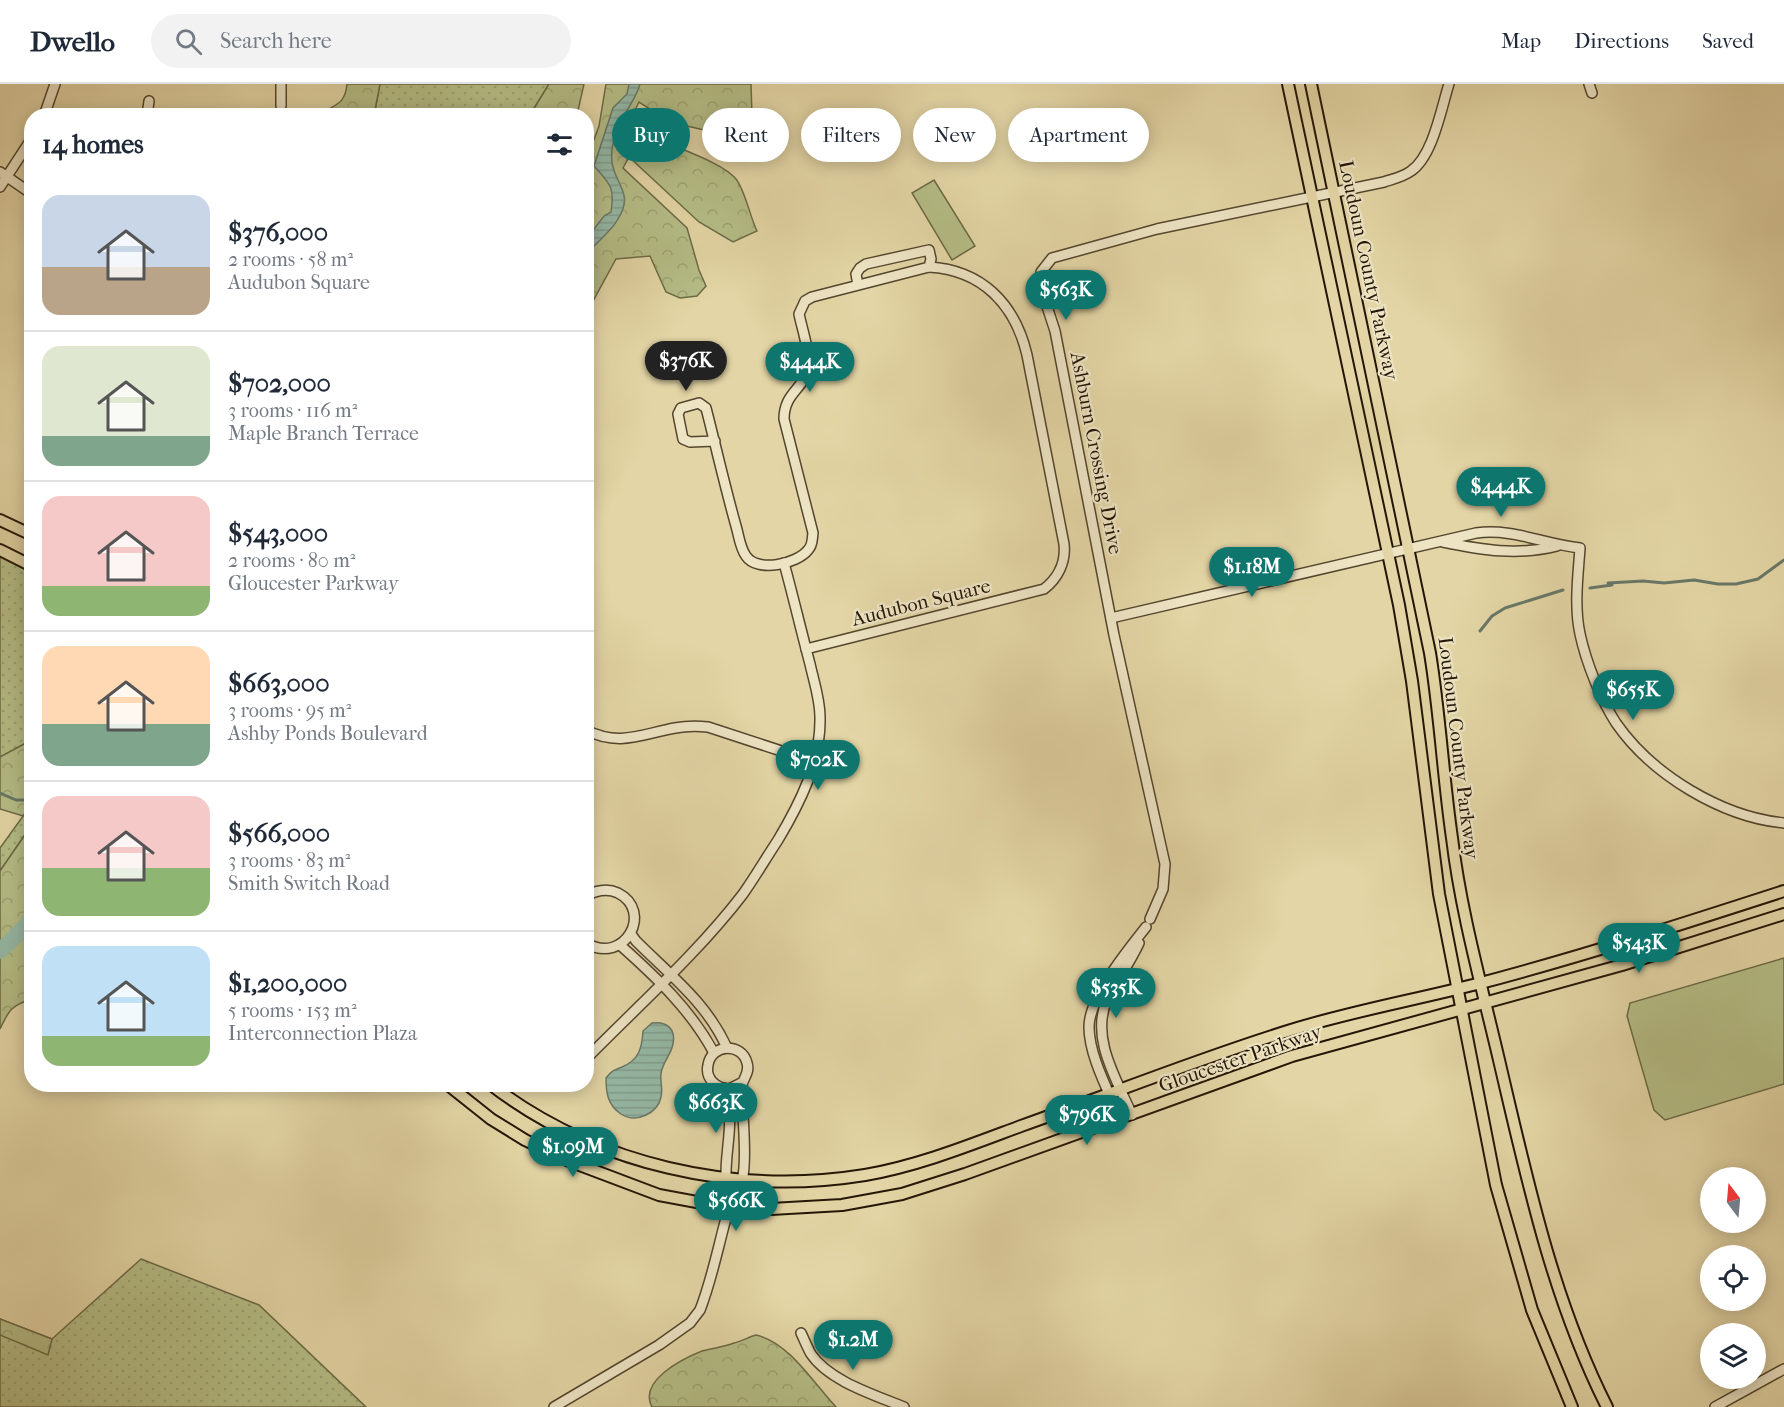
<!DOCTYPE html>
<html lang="en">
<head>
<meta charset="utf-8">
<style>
  :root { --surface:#fff; --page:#f2f2f3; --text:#1f2937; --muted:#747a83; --line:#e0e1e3; --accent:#0f766e }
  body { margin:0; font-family:"IM FELL French Canon",serif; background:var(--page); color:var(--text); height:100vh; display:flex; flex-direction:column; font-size:22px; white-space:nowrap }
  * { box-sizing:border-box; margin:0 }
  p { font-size:20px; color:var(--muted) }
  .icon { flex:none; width:33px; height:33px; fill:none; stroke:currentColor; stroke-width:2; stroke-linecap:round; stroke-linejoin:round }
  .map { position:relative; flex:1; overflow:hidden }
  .sheet { position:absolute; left:24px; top:24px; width:570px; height:984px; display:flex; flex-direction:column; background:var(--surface); border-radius:24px; box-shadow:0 3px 15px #0003 }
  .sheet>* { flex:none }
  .top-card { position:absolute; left:612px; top:24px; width:570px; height:54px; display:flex; gap:12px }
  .needle { width:39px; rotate:344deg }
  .controls { position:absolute; left:1700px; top:1083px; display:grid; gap:12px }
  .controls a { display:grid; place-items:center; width:66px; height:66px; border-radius:50%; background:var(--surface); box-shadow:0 3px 15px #0003; font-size:30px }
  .price { position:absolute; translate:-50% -51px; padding:0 14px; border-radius:21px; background:var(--accent); color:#fff; font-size:20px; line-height:39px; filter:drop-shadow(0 2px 3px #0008) }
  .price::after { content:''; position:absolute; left:50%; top:36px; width:18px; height:14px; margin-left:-9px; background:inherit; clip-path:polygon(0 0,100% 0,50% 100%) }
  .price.on { background:#222; color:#fff }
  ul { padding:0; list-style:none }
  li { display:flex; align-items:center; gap:18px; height:150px; padding:0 18px }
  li+li { border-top:2px solid var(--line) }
  li span { display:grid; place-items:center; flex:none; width:168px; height:120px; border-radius:18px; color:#555 }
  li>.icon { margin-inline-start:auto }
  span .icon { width:72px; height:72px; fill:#fffc; stroke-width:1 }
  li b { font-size:26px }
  h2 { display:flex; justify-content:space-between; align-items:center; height:72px; padding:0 18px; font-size:26px }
  .tag { padding:0 21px; border-radius:27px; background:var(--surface); box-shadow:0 3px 15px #0003; font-size:21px; line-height:54px }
  .tag.on { background:var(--accent); color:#fff }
  header { display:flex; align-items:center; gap:36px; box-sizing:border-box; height:84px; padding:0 30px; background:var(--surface); border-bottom:2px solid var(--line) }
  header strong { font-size:28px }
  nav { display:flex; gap:33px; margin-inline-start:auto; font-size:21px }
  .search { width:420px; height:54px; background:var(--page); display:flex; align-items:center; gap:15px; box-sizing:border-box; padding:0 21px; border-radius:33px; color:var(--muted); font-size:22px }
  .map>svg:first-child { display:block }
  .grass { fill:url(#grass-dots); stroke:#6c6a46; stroke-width:1.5 }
  .forest { fill:url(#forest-crowns); stroke:#6c6a46; stroke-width:1.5 }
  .garden { fill:#b5bd86; stroke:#6c6a46; stroke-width:1.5 }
  .water { fill:url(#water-rules); stroke:#687867; stroke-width:1.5 }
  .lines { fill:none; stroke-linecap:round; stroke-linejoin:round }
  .stream { stroke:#687867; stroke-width:3 }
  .river { stroke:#95b9a7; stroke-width:16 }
  .minor-casing { stroke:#54462e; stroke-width:12 }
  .major-casing { stroke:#241606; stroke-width:14 }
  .minor { stroke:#ede4c4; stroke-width:9 }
  .major { stroke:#e3d5a5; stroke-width:10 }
  .labels { text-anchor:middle; stroke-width:4.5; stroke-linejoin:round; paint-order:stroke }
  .street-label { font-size:20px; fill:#241606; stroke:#ede4c4 }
</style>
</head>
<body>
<header>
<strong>Dwello</strong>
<div class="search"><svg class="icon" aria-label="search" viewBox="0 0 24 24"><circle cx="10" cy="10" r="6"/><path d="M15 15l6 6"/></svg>Search here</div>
<nav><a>Map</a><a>Directions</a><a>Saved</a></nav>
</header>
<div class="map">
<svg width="1784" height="1323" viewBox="0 0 1784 1323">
  <defs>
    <pattern id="grass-dots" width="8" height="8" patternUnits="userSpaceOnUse" patternTransform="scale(1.5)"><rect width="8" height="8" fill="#b5bd86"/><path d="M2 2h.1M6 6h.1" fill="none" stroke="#9ca272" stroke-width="1.8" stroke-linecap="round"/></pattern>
    <pattern id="forest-crowns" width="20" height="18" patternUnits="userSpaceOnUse" patternTransform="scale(1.5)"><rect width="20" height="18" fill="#b5bd86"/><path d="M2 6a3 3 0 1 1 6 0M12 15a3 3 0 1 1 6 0" fill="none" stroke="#9ca272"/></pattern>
    <pattern id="water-rules" width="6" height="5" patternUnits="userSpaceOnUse" patternTransform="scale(1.5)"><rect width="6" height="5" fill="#95b9a7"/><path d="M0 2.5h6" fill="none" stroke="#809e8e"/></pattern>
  </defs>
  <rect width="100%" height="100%" fill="#e3d5a5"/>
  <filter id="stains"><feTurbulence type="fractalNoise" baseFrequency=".00333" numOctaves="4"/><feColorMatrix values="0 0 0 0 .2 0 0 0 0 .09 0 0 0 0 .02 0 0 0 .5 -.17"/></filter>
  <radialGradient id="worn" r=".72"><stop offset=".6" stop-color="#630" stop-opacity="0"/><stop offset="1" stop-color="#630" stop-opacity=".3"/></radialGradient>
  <g class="grass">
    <polygon points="380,0 549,0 530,31 374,32"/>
    <polygon points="0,472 32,489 31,654 28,658 0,673"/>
    <polygon points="31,721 31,742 0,787 0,764"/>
    <polygon points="141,1175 259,1221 366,1323 0,1323 0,1235 52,1255"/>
  </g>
  <g class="forest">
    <path d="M347 0H380L374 31H320C334 20 345 22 347 0Z"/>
    <polygon points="549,0 584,0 577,31 530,31"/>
    <path d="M606 0H751L752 32 738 45 725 47 704 46 670 38 639 18 630 36C637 41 645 47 653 52 674 64 721 77 736 95 745 106 750 133 757 147L733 158 699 138 629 73 623 84 687 144 699 186 706 202 697 212 680 214 666 208 650 172 616 175 587 228 586 77 599 42Z"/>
    <polygon points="31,654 31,721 23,732 0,725 0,673 28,658"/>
    <path d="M31 742V915C11 922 9 926 0 945V787Z"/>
    <polygon points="0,1235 52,1255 48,1271 0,1251"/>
    <path d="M756 1251C789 1258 814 1300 836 1323H652C638 1297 682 1275 702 1267 713 1264 724 1263 734 1259 742 1257 749 1253 756 1251Z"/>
  </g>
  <g class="garden">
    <polygon points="934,96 975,162 952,176 912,109"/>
    <polygon points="1784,874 1784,1000 1665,1036 1654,1026 1627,932 1630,919"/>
  </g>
  <g class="water">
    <path d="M629 0H640C635 19 618 35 614 55 612 64 610 74 613 83 618 103 633 111 618 135 612 147 595 159 587 170V154L604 132 611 128C615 103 610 100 594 82L613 24 627 10Z"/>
    <path d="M652 939C667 937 676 945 673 960 671 971 662 979 661 990 660 997 663 1005 661 1013 658 1029 636 1040 621 1030 608 1021 606 1010 606 994 611 987 614 986 622 983 639 976 642 964 643 947Z"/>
  </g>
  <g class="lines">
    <g class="stream">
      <polyline points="1608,499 1643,497 1664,499 1694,496 1718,500 1736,500 1758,495 1784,476"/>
      <polyline points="1590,504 1612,501"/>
      <polyline points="1480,547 1492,532 1505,524 1563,506"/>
      <polyline points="0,709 16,716 32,716"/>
    </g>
    <polyline class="river" points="0,867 26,842 32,832"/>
    <defs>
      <g id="minor">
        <polyline points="281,0 281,22"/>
        <polyline points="1589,0 1592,9"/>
        <polyline points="44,32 55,0"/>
        <polyline points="147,32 149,17"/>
        <polyline points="0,88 32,110"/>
        <polyline points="0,103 32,54"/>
        <path d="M715 357 690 358 683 355 678 330 681 324 699 319 706 324C716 363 725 403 736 442 739 452 740 464 746 472 757 489 797 480 808 466 813 461 812 455 813 449L784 335C784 309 803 306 808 285 811 271 802 245 799 230L805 217 812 213 929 183 931 175 929 166 866 180 860 184 856 190 858 201"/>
        <path d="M1443 458C1482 466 1518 472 1557 462"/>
        <path d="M1111 534 1476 449C1512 444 1544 460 1580 464 1578 492 1574 522 1580 550 1586 578 1601 616 1616 639 1652 691 1722 733 1784 739"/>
        <path d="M806 565 1044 505C1058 494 1066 478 1064 460L1027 271C1015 220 982 186 929 183"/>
        <path d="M586 646C619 663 642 650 675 644 686 642 697 642 708 643L815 678"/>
        <path d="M586 812C597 806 607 804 618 809 654 827 625 882 586 859"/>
        <path d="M1150 835 1163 805 1165 780 1114 551 1055 247 1041 204V188L1052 174 1157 145 1384 98C1393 95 1403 93 1411 87 1433 72 1441 25 1449 0"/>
        <path d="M631 850 636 857C670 891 707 919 727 964"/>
        <path d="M620 861C656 893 691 926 714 969"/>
        <path d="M586 975C639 921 697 870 743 810 755 793 766 774 778 756 800 719 821 678 820 633 820 615 814 598 810 580 801 546 793 512 784 479"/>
        <path d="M724 1004C736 1037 725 1062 726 1095 726 1104 728 1114 729 1124"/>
        <path d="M1132 1031C1117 996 1090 954 1107 916 1117 896 1130 879 1139 859"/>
        <path d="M1120 1035C1109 1008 1089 972 1089 943 1089 913 1128 866 1146 843"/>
        <path d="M801 1249C804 1255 807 1263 811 1270 829 1297 875 1311 904 1323"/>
        <path d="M554 1323 659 1261 690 1239 700 1226C711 1198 717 1168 725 1138 729 1123 738 1111 742 1096 746 1083 744 1047 743 1032 742 1022 740 1011 742 1001 744 993 750 988 747 979 742 958 711 960 708 981 705 995 716 1004 729 1005L743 998"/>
        <polyline points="1715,1323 1784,1285"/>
      </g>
      <g id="major">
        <polyline points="1288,0 1399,521 1412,597 1439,810 1496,1101 1532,1226 1572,1323"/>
        <path d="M1311 0 1430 569C1440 630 1443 692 1452 754 1461 829 1482 903 1499 976 1527 1095 1552 1214 1607 1323"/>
        <polyline points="0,436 32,451"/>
        <polyline points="0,466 32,482"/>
        <polyline points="447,1000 491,1035 525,1056 569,1077 659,1111 729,1124 771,1125 842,1121 902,1110 965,1090 1292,972 1622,881 1784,830"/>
        <path d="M490 1000C595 1081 735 1112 865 1091 918 1082 970 1061 1021 1042 1111 1010 1200 974 1291 946 1352 927 1415 916 1477 900 1580 873 1682 840 1784 807"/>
      </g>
    </defs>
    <use href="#minor" class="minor-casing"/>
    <use href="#major" class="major-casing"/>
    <use href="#minor" class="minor"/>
    <use href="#major" class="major"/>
  </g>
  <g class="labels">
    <g class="street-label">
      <text transform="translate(1369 186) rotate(78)" y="7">Loudoun County Parkway</text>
      <text transform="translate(1097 369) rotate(79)" y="7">Ashburn Crossing Drive</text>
      <text transform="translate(921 518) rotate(-14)" y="7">Audubon Square</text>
      <text transform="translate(1459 664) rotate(83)" y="7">Loudoun County Parkway</text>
      <text transform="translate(1240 974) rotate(-19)" y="7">Gloucester Parkway</text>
    </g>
  </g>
  <rect width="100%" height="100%" filter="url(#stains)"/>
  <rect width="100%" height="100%" fill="url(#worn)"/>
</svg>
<div class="controls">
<a><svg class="needle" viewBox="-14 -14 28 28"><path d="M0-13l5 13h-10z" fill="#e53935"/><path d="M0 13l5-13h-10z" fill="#747a83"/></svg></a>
<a><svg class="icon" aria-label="locate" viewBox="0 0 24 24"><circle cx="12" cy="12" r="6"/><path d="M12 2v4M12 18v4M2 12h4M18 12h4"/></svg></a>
<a><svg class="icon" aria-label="layers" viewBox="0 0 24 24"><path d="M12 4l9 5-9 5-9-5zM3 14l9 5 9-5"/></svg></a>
</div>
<b class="price" style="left:1066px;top:237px">$563K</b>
<b class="price on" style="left:686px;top:308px">$376K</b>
<b class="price" style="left:810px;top:309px">$444K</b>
<b class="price" style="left:1501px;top:434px">$444K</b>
<b class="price" style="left:1252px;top:514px">$1.18M</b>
<b class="price" style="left:1633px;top:637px">$655K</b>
<b class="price" style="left:818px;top:707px">$702K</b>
<b class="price" style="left:1639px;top:890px">$543K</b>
<b class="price" style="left:1116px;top:935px">$535K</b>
<b class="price" style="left:716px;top:1050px">$663K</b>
<b class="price" style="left:1087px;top:1062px">$796K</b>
<b class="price" style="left:573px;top:1094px">$1.09M</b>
<b class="price" style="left:736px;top:1148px">$566K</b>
<b class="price" style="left:853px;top:1287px">$1.2M</b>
<div class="top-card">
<a class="tag on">Buy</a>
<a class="tag">Rent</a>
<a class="tag">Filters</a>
<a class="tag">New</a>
<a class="tag">Apartment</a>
</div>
<section class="sheet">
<h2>14 homes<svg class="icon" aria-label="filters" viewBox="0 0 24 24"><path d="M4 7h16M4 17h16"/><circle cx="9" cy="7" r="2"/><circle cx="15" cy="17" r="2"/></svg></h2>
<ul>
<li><span style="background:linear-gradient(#c9d6e8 60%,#b9a48a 0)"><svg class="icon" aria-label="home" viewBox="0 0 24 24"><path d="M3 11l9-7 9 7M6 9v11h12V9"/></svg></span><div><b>$376,000</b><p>2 rooms · 58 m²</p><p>Audubon Square</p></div></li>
<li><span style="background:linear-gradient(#dfe7d0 75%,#7fa58c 0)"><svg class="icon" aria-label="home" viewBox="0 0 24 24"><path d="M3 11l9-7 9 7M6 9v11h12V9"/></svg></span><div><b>$702,000</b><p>3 rooms · 116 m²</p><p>Maple Branch Terrace</p></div></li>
<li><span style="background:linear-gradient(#f6c9c9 75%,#8fb573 0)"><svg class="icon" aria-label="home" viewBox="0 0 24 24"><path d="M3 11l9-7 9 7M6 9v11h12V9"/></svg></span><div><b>$543,000</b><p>2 rooms · 80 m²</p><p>Gloucester Parkway</p></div></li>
<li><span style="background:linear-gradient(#ffd9b3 65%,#7fa58c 0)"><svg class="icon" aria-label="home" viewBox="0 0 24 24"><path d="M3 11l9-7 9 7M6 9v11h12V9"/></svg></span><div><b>$663,000</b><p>3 rooms · 95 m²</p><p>Ashby Ponds Boulevard</p></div></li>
<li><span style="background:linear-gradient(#f6c9c9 60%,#8fb573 0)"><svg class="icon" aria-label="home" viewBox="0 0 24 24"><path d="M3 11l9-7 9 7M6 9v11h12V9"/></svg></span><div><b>$566,000</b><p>3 rooms · 83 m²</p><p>Smith Switch Road</p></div></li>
<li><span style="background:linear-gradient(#bfe0f5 75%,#8fb573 0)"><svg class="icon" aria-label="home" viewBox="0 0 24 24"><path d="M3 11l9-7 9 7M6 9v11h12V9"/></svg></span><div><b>$1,200,000</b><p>5 rooms · 153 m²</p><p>Interconnection Plaza</p></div></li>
</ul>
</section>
</div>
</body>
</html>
